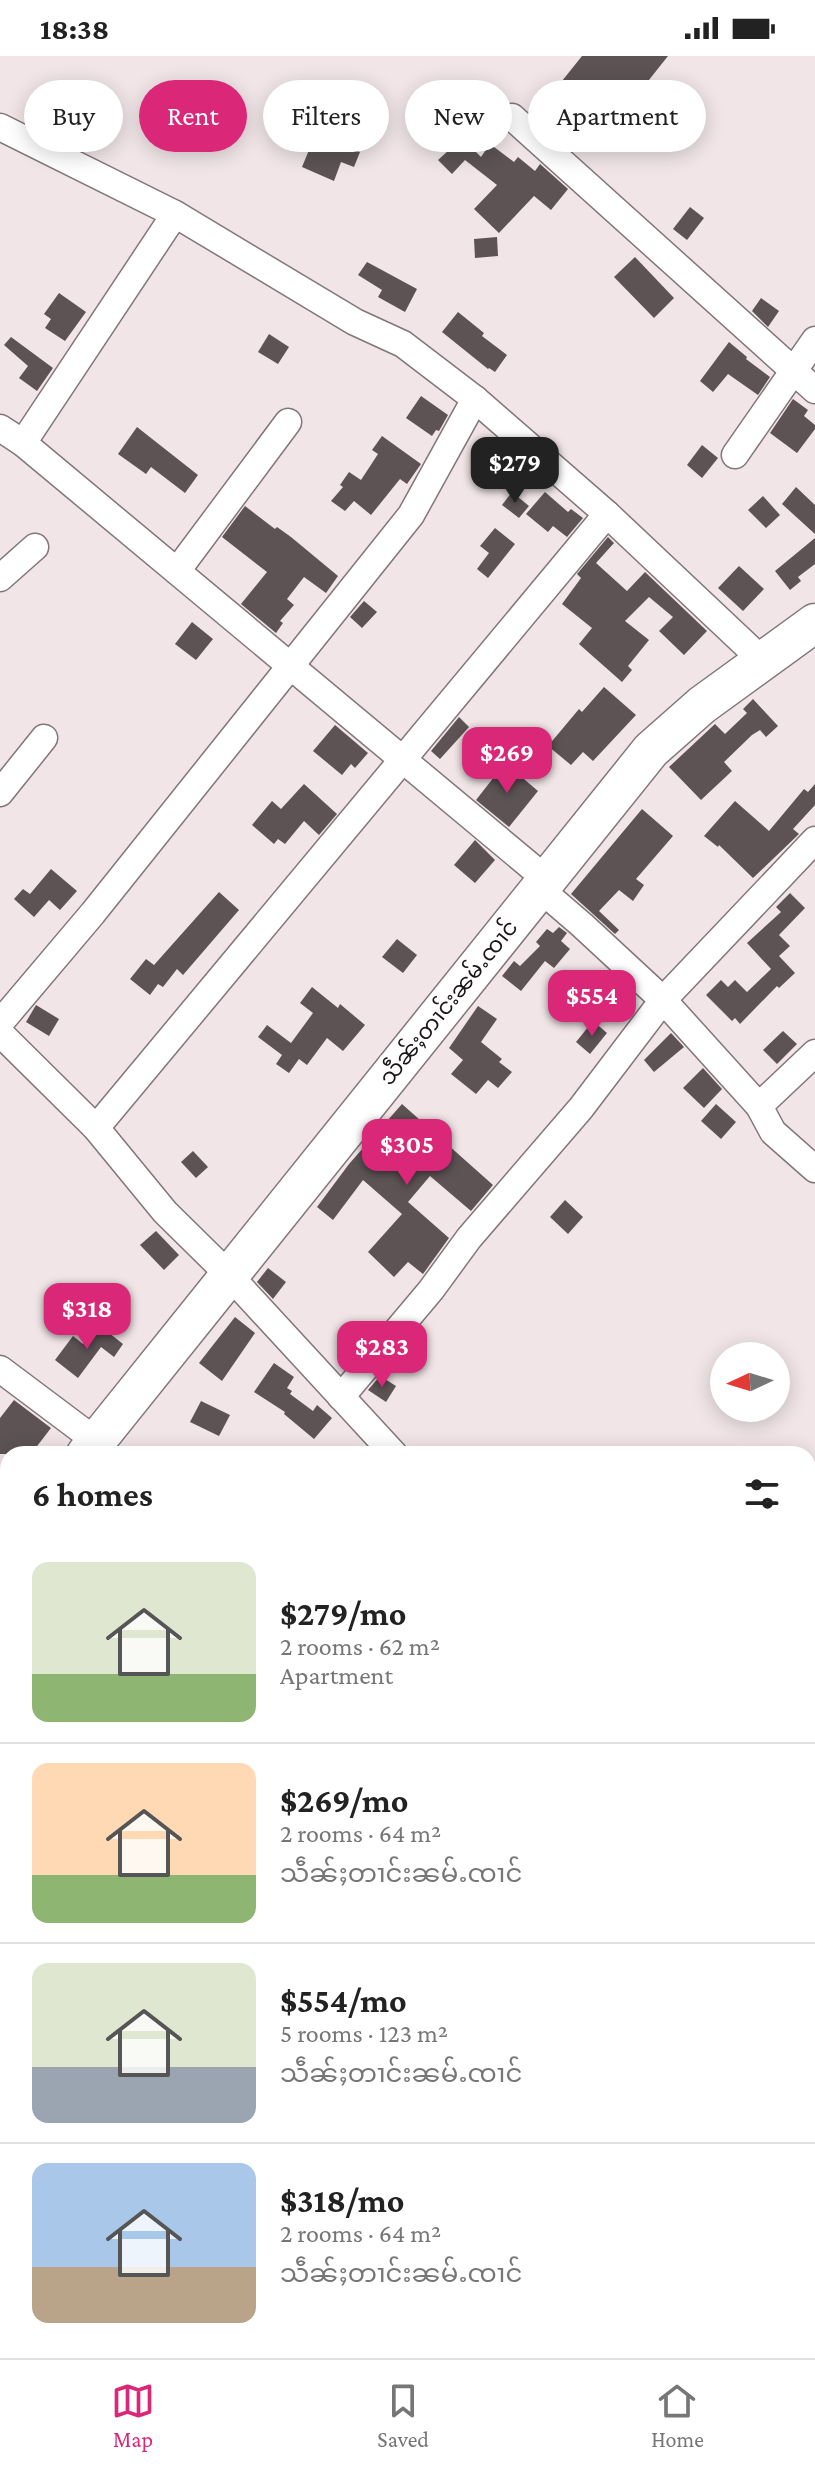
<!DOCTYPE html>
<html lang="en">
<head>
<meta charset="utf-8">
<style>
  :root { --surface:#fff; --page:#f6f6f6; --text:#222; --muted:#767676; --line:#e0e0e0; --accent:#db2777 }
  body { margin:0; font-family:"Crimson Pro","Noto Sans Myanmar",serif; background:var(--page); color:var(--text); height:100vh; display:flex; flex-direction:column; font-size:30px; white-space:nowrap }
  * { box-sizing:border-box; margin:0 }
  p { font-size:26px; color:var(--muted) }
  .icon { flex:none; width:44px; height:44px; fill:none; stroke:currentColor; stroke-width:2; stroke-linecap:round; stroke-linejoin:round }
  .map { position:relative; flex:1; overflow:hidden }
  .sheet { position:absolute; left:0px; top:1390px; width:816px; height:912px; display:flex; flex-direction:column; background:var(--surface); border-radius:24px 24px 0 0; box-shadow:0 4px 20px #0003 }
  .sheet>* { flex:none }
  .guide { position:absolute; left:24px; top:24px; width:768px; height:72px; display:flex; gap:16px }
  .needle { width:52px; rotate:266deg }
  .fabs { position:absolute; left:710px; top:1286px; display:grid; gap:16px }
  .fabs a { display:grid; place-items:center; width:80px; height:80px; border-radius:50%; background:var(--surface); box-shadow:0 4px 20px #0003; font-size:40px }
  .price { position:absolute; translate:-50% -68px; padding:0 18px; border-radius:16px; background:var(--accent); color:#fff; font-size:26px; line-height:52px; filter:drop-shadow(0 2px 4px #0008) }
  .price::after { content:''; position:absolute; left:50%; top:48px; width:24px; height:18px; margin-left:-12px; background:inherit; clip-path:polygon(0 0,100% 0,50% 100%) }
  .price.active { background:#222; color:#fff }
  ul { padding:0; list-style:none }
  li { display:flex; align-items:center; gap:24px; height:200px; padding:0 32px }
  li+li { border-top:2px solid var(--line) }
  li span { display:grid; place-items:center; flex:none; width:224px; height:160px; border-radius:16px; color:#555 }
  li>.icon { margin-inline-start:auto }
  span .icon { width:96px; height:96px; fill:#fffc; stroke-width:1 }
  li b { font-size:34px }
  h2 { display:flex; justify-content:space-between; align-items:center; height:96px; padding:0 32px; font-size:34px }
  .tag { padding:0 28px; border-radius:36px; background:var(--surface); box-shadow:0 4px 20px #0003; font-size:28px; line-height:72px }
  .tag.active { background:var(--accent); color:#fff }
  .status { display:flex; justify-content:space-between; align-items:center; height:56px; padding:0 40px; background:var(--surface); direction:ltr }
  .status svg { height:22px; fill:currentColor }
  .menu { display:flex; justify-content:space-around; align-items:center; height:112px; border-top:2px solid var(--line); background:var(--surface); font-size:22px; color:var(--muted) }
  .menu a { display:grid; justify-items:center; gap:4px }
  .menu .active { color:var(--accent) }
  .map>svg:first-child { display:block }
  .building { fill:#5d5355 }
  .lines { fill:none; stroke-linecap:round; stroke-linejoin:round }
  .minor-casing { stroke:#817679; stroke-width:29 }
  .highway-casing { stroke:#817679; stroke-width:41 }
  .minor { stroke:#fff; stroke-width:26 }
  .highway { stroke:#fff; stroke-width:38 }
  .labels { text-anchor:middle; stroke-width:8; stroke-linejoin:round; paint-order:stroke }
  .street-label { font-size:22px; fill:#1a1516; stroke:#fff }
</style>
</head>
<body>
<div class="status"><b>18:38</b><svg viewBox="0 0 49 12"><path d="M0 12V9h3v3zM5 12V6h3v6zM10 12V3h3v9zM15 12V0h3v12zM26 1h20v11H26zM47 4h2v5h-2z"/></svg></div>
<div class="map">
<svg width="815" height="2302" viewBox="0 0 815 2302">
  <rect width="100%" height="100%" fill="#f1e5e7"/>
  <g class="building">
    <polygon points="582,0 668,0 614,68 598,55 579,78 555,59 574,35 562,25"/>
    <polygon points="454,74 481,101 490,88 514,106 518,101 535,115 540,108 568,133 551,154 534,140 499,177 474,153 497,129 465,104 452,118 438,104 449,94 441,86"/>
    <polygon points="316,77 360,96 354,111 341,106 334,125 302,111"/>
    <polygon points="690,151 704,162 687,184 673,173"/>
    <polygon points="497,181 498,200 475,202 474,183"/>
    <polygon points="635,201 674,242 654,262 614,221"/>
    <polygon points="367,206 417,233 405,256 378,241 382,234 358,219"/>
    <polygon points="59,237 86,256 65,285 45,272 51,263 44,258"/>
    <polygon points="761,242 779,255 768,271 752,255"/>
    <polygon points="458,256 484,277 482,280 507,299 495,316 489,312 488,313 442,276"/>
    <polygon points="269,278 289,291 278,308 258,296"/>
    <polygon points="11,281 53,312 37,335 19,322 28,310 4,289"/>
    <polygon points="729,286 747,301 746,303 770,321 758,339 728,318 713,336 700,325"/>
    <polygon points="421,340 448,359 439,375 436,374 432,380 406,362"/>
    <polygon points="793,343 808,354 804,360 815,369 815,373 797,397 770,377"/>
    <polygon points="137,371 198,419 185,437 151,411 146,418 118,398"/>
    <polygon points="382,380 421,408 407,428 400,423 371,459 354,445 345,455 331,445 343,431 340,429 349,416 361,424 378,398 372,394"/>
    <polygon points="702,389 718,402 702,422 687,409"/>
    <polygon points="796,431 815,449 815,478 782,448"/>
    <polygon points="512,436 529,450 519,462 502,449"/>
    <polygon points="545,436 568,456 571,453 583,462 567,481 553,470 548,476 526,458"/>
    <polygon points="763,440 780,459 766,472 748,454"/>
    <polygon points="245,450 275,473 277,471 291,481 338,520 326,537 304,521 287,543 294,549 280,565 283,567 276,577 241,548 267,516 222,481"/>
    <polygon points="495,472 515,488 488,522 477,513 489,497 480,490"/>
    <polygon points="608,481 614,487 596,507 627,535 645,516 707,575 684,599 659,575 673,561 649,541 625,565 649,584 628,610 632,614 622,626 579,588 592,572 562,548 581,522 577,518"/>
    <polygon points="815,482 815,508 798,521 801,525 790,534 775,515"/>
    <polygon points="739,510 764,533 743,555 718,532"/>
    <polygon points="364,545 377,556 362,572 350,561"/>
    <polygon points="192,566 213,583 196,604 175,588"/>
    <polygon points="604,631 636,659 593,705 583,696 571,709 548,690 579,653 582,656"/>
    <polygon points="753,643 778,670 766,681 760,674 752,679 724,706 732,715 701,744 669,711 715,668 725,678 747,657 743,653"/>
    <polygon points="459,661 469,671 440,703 431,695"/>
    <polygon points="335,669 368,697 355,712 351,708 342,719 313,695"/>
    <polygon points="505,707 538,735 509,771 476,744"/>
    <polygon points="304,728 337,758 319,779 304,765 285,788 278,783 274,788 252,769 272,745 281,753"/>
    <polygon points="815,728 815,749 793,773 799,778 753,822 719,789 718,791 704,780 735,745 769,775 804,733 808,736"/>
    <polygon points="642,753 673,780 636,823 644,829 633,845 619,834 599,855 619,874 615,878 571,838"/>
    <polygon points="475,784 495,804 475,827 454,809"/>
    <polygon points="51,813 77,835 60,854 49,844 34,861 14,843 23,833 30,838"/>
    <polygon points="219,836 239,854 183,919 177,913 163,931 158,928 150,939 130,923 146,903 154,909"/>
    <polygon points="790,837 805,852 779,879 790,890 779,900 795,917 779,932 777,930 740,968 735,962 732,965 706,939 721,924 728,931 735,924 747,936 771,913 747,887 781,856 776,851"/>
    <polygon points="559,871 567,877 561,885 570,893 554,912 545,905 521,935 502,920 514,905 520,910 540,890 536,886 547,873 553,877"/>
    <polygon points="397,883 417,899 403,917 382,901"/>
    <polygon points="312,931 338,952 340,948 365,969 343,995 327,982 307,1009 299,1003 289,1017 276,1008 282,999 258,981 267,969 291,987 313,957 300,947"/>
    <polygon points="36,949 59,963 49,980 26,966"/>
    <polygon points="478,950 497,963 481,986 502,1003 499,1006 512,1016 498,1032 488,1024 476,1038 451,1018 463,1004 449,992"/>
    <polygon points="593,965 607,977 590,998 576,986"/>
    <polygon points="783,975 797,988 777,1008 763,994"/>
    <polygon points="671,977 684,991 654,1016 644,1004"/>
    <polygon points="703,1012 722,1033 704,1052 683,1032"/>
    <polygon points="402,1048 493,1129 471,1155 430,1120 408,1146 449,1182 423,1218 408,1206 394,1221 368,1196 402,1158 363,1124 333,1164 317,1151 349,1108"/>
    <polygon points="716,1048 736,1066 721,1083 701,1065"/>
    <polygon points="193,1095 208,1111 196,1122 181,1106"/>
    <polygon points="565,1144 583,1161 568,1178 550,1161"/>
    <polygon points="156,1175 179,1199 164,1214 140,1189"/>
    <polygon points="268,1212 286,1226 273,1243 257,1226"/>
    <polygon points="235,1261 255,1277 222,1325 199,1307"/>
    <polygon points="99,1269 123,1288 114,1301 101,1291 78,1322 55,1304 73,1280 83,1288"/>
    <polygon points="274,1307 294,1321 287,1332 292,1335 290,1338 313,1355 317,1349 332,1362 314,1383 284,1358 285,1356 254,1336"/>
    <polygon points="380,1320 396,1330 386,1346 368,1334"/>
    <polygon points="14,1344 51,1372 31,1398 0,1398 0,1362"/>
    <polygon points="201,1345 230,1359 219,1380 190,1366"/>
  </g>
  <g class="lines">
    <defs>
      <g id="minor">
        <polyline points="512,61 815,334"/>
        <polyline points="0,71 175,158 355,266 403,288 475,343 607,458 763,605"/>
        <polyline points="0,372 23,387 546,823"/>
        <polyline points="23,387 175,158"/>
        <polyline points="735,399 815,284"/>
        <polyline points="177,515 288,366"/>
        <polyline points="0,522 35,491"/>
        <polyline points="0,737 44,682"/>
        <polyline points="539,832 582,869 663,944 759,1050 773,1076 815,1113"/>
        <polyline points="0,967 93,857 411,459 475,343"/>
        <polyline points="0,977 96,1072 165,1156 229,1219 394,1398"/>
        <polyline points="759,1050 815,997"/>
        <polyline points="96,1072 607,458"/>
        <polyline points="0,1313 96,1385"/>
        <polyline points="341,1341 431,1234 469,1182 581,1052 663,944 815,784"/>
        <polyline points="808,1591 815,1561"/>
        <polyline points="808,1755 815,1757"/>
      </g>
      <g id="highway">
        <polyline points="86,1398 651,694 702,649 815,567"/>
        <polyline points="0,1505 8,1495"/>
      </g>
    </defs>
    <use href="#minor" class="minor-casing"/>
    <use href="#highway" class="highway-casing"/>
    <use href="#minor" class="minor"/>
    <use href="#highway" class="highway"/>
  </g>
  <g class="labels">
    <g class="street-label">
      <text transform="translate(448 946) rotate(-51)" y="8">သဵၼ်ႈတၢင်းၼမ်ႉၸၢင်</text>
    </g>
  </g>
</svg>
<div class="fabs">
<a><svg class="needle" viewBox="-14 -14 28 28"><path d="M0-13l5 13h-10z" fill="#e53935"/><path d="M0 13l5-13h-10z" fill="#767676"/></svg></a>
</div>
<b class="price active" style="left:515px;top:449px">$279</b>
<b class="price" style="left:507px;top:739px">$269</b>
<b class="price" style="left:592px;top:982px">$554</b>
<b class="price" style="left:407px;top:1131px">$305</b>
<b class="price" style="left:87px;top:1295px">$318</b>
<b class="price" style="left:382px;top:1333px">$283</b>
<div class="guide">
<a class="tag">Buy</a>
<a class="tag active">Rent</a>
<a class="tag">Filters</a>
<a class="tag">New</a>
<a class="tag">Apartment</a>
</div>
<section class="sheet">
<h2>6 homes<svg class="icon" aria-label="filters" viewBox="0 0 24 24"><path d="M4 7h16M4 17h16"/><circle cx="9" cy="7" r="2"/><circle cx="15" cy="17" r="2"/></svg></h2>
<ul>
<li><span style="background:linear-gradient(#dfe7d0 70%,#8fb573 0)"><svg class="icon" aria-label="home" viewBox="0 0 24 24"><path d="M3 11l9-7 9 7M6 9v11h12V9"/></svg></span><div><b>$279/mo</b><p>2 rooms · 62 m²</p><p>Apartment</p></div></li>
<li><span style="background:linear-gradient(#ffd9b3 70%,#8fb573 0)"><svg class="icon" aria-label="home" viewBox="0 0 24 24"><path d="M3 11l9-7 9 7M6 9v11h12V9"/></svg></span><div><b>$269/mo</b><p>2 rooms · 64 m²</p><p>သဵၼ်ႈတၢင်းၼမ်ႉၸၢင်</p></div></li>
<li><span style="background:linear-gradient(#dfe7d0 65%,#9aa5b1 0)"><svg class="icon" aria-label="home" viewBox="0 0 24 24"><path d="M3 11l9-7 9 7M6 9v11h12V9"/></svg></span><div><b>$554/mo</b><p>5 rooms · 123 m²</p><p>သဵၼ်ႈတၢင်းၼမ်ႉၸၢင်</p></div></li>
<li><span style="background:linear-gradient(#a9c7e8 65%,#b9a48a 0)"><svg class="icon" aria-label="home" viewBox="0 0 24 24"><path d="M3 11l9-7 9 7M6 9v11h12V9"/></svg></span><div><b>$318/mo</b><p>2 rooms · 64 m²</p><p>သဵၼ်ႈတၢင်းၼမ်ႉၸၢင်</p></div></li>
</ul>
</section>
</div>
<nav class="menu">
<a class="active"><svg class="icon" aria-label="map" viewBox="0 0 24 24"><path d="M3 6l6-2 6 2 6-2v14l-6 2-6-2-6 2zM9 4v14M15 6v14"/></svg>Map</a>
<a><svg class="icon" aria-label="saved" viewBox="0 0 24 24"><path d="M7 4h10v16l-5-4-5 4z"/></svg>Saved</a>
<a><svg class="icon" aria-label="home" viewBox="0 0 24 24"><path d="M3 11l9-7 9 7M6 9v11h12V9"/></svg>Home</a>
</nav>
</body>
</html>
